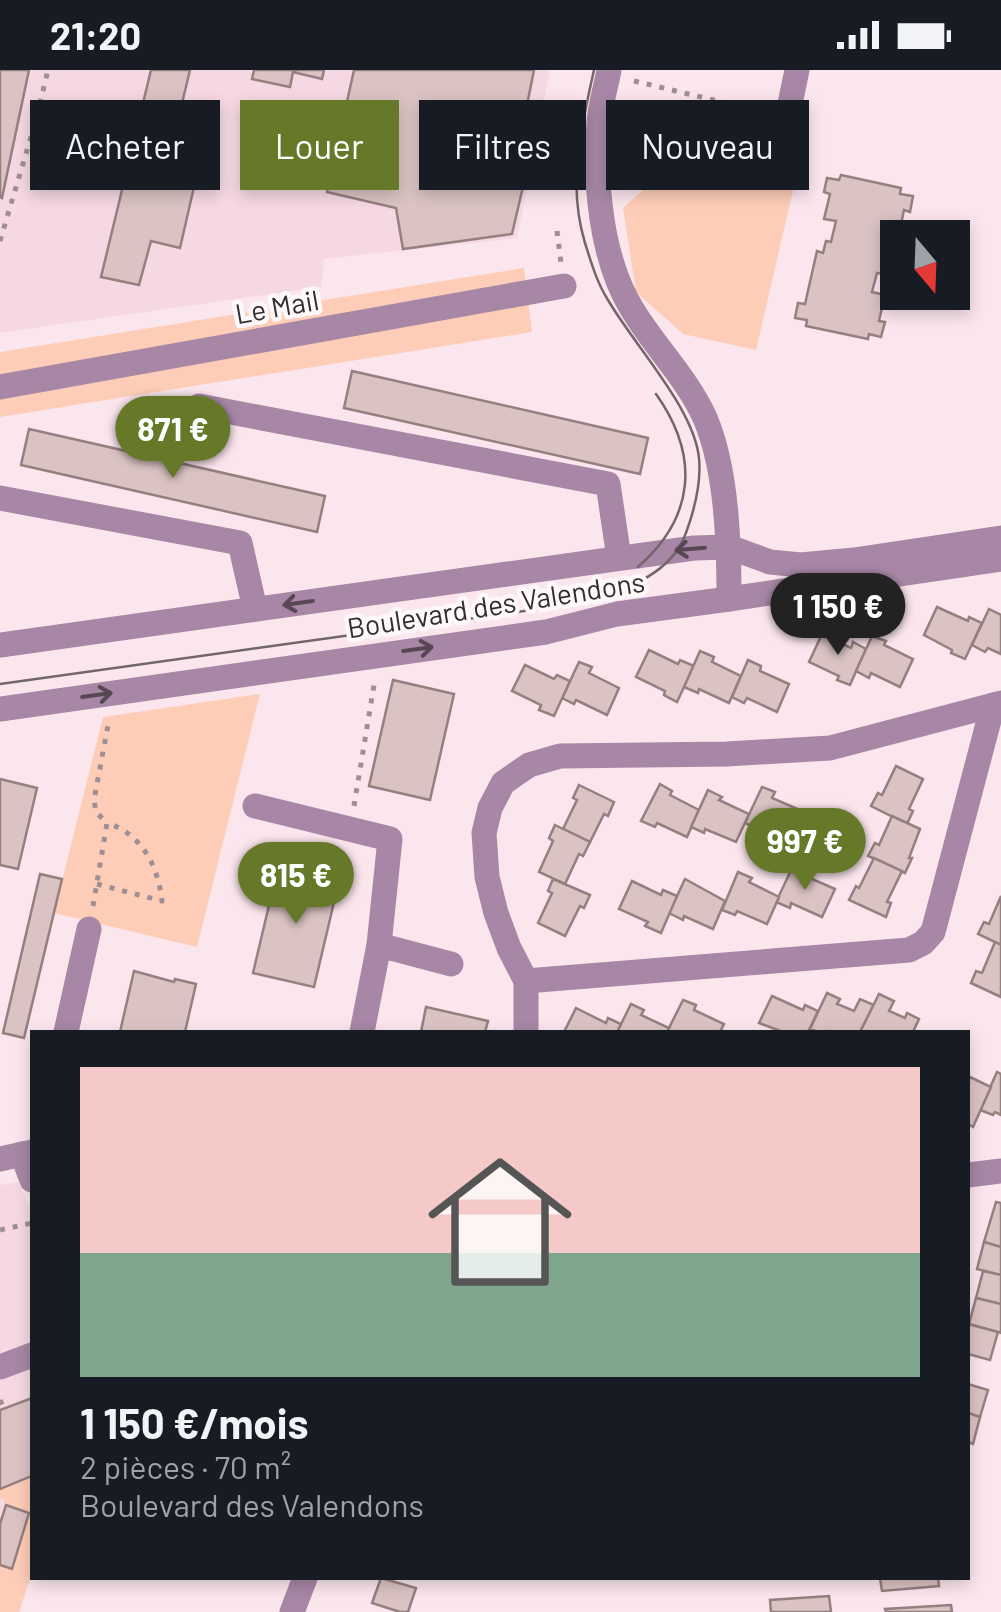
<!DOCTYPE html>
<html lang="fr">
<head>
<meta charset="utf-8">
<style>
  :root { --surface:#171b24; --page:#242831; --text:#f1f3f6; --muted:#9ea1a6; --accent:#657929 }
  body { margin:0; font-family:Barlow,sans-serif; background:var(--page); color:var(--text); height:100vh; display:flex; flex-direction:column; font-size:38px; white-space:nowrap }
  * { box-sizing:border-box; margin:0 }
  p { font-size:32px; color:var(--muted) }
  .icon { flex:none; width:55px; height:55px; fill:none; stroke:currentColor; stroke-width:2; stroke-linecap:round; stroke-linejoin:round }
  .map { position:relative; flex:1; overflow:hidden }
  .sheet { position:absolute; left:30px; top:960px; width:940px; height:550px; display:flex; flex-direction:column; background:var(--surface); border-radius:0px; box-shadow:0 5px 15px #0003 }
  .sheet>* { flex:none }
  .hud { position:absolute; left:30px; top:30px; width:942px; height:90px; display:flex; gap:20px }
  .needle { width:65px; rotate:161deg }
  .controls { position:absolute; left:880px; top:150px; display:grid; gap:20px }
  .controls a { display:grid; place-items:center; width:90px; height:90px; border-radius:0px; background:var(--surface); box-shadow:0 5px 15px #0003; font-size:50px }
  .price { position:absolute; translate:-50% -85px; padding:0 22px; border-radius:35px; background:var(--accent); color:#fff; font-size:32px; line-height:65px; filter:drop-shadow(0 2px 5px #0008) }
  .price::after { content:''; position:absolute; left:50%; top:60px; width:30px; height:22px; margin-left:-15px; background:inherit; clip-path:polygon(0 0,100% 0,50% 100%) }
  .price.active { background:#222; color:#fff }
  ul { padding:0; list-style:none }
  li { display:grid; align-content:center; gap:20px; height:530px; padding:0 50px }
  li span { display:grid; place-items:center; height:310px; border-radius:0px; color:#555 }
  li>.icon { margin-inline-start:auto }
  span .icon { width:180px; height:180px; fill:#fffc; stroke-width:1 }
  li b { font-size:42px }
  .chip { padding:0 35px; border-radius:0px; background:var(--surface); box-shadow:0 5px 15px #0003; font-size:35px; line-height:90px }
  .chip.active { background:var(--accent); color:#fff }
  .status { display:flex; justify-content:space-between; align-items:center; height:70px; padding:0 50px; background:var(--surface); direction:ltr }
  .status svg { height:28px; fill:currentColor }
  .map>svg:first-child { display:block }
  .built { fill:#f6d8e3 }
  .green { fill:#fecdb7 }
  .building { fill:#dbc3c3; stroke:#957f7f; stroke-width:2.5 }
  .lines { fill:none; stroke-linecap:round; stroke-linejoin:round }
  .path { stroke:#9f8f94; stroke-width:5; stroke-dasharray:5 8; stroke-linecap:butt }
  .minor { stroke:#a787a5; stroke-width:25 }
  .tram { stroke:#73666b; stroke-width:2.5 }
  .oneway { stroke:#564752 }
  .labels { text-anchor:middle; stroke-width:9; stroke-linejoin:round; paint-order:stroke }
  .street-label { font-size:28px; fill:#342b2e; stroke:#fdf8fa }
</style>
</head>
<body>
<div class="status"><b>21:20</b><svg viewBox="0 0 49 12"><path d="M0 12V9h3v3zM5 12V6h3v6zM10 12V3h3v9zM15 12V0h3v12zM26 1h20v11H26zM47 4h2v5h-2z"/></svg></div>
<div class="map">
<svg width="1001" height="1542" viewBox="0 0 1001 1542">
  <rect width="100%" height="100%" fill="#fce6ee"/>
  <g class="built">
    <polygon points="0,0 550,0 517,168 324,189 321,217 0,263 0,159 2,155 0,154"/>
    <polygon points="19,1112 28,1134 32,1133 32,1502 19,1542 0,1542 0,1115"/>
  </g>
  <g class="green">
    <polygon points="794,78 791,89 799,95 756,280 683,264 636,222 623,138 670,96"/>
    <polygon points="524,198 532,262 0,347 0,282"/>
    <polygon points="260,624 197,877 54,843 103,647"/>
    <polygon points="32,1406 32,1502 19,1542 0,1542 0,1495 29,1444 6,1435 3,1428 0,1429 0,1419"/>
  </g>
  <g class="building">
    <polygon points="0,0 29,0 2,128 0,127"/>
    <polygon points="151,0 190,0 172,75 202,82 180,178 151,171 139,215 101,207"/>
    <polygon points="254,0 324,0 322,9 293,2 290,17 252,9"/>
    <polygon points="354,0 534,0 527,35 541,39 512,164 403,179 396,138 327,122"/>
    <polygon points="841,105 901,118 900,124 913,126 910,142 904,140 893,192 886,191 883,204 877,203 872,222 885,225 879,251 885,252 881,267 869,264 868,269 806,256 807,250 795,248 798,233 805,234 817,181 823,183 826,171 831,172 836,151 824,149 830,124 824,122 827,108 839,110"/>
    <polygon points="352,301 648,368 640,404 344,338"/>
    <polygon points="29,359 325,426 317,462 21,395"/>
    <polygon points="937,537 968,551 969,547 982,553 965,589 951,583 952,580 924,565"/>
    <polygon points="989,539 1001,545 1001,584 988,578 985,582 972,575"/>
    <polygon points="822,564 851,578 853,572 866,579 850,615 837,610 839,606 809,592"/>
    <polygon points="872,566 886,571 884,575 913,589 900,617 871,603 869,608 856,601"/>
    <polygon points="649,580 678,594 680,590 694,596 677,632 664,625 665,621 636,607"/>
    <polygon points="700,581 714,587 712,592 741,606 729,633 699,619 698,623 684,617"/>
    <polygon points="748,590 761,596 760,601 789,614 777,642 747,628 744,633 732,627"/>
    <polygon points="579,592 592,597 589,603 619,618 607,645 576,630 574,634 562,628"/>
    <polygon points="525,595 554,609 557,605 570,611 554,646 539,640 541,635 512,621"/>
    <polygon points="393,610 454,624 430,730 369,716"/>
    <polygon points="896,696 923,709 909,739 913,741 907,754 871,736 878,723 882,725"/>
    <polygon points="0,709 37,718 18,799 0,795"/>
    <polygon points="660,714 672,721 670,725 699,740 687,767 657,753 655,757 641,751"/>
    <polygon points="579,715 614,732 608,746 604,744 590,772 563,759 577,730 573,728"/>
    <polygon points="762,717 775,722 772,728 802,741 790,768 761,754 759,759 745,753"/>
    <polygon points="708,720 722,727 719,730 749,744 736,772 705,759 704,763 691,757"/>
    <polygon points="892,746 920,759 909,788 912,788 905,803 868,786 875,773 879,775"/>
    <polygon points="555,755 590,772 583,786 579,784 565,814 539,802 553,771 549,768"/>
    <polygon points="874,788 902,801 887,832 891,833 886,847 849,830 856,816 859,818"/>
    <polygon points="793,796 807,802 805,806 835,819 822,847 791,833 790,838 776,832"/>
    <polygon points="278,797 317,808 317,806 339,811 314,917 253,903"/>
    <polygon points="738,802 752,808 749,812 779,827 767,854 737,841 735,845 722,840"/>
    <polygon points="40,804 62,809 24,968 3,963"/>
    <polygon points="553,809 590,825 584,838 580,836 565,866 538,853 552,823 548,821"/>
    <polygon points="685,809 725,831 713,859 684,846 683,850 669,843"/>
    <polygon points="632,811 661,825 663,820 677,826 661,863 645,856 648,852 619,839"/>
    <polygon points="1001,826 1001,875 978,864 984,852 989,854"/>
    <polygon points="995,872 1001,875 1001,927 971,913 976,901 982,903"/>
    <polygon points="134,901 174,912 175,909 196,914 185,962 120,962"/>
    <polygon points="827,923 840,929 837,934 854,941 860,929 874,935 860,962 825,961 818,962 810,959"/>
    <polygon points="879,924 894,931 889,941 905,948 907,943 919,949 913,962 860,962"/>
    <polygon points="772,926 803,940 805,935 818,941 808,962 783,962 759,953"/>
    <polygon points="683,930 696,935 694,940 724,954 720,962 667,962"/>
    <polygon points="631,934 644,940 641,945 669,958 667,962 617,962"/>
    <polygon points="426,937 488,951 485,962 421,962"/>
    <polygon points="576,938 606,953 608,948 621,954 617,962 564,962"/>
    <polygon points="997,1002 1001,1004 1001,1045 995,1042 993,1045 980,1040"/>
    <polygon points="970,1007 991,1017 973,1057 968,1054 968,1012"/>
    <polygon points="996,1132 1001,1133 1001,1177 984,1172"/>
    <polygon points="984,1172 1001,1177 1001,1205 977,1199"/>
    <polygon points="983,1201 1001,1205 1001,1234 976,1228"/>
    <polygon points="976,1228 1001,1234 1001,1263 969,1254"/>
    <polygon points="968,1254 998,1262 990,1290 968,1284"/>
    <polygon points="968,1314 988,1320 980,1347 968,1343"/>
    <polygon points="32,1328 32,1406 0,1419 0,1340"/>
    <polygon points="968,1343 980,1347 973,1374 968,1372"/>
    <polygon points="6,1435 29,1443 12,1499 0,1495 0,1454"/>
    <polygon points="381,1508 416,1518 408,1542 400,1542 372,1533"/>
    <polygon points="880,1508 938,1508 939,1516 882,1521"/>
    <polygon points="829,1526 831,1542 771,1542 770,1530"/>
    <polygon points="951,1535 952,1542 886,1542 885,1539"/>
  </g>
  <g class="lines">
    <g class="path">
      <polyline points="634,11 764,42"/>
      <polyline points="623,110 659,84 765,54"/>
      <polyline points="557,161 561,193"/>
      <polyline points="0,171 36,50 48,0"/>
      <polyline points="354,736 375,609"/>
      <path d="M97 814 162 831C158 796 142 764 107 753"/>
      <polyline points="93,836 107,753 96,742 94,730 109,650"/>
      <polyline points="0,1160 32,1153"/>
      <polyline points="0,1330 4,1339"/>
    </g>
    <g class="minor">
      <path d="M609 0C606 17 600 35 599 53 594 111 601 189 632 239 654 276 687 308 705 348 727 399 729 474 729 529"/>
      <polyline points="787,48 797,0"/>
      <polyline points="0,317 564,216"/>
      <polyline points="199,336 608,414 619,488"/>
      <polyline points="0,428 240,473 255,539"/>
      <polyline points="0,575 694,478 729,477 770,492 801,495 854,490 1001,468"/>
      <polyline points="0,639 546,562 617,544 729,529 1001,489"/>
      <polyline points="255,736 390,769 379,875 362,962"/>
      <polyline points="379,875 451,894"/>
      <polyline points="526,911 909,880 923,873 933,862 993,635"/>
      <polyline points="66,962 89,859"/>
      <polyline points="526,962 526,911 509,878 496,843 487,807 484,763 490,738 503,713 529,695 560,686 727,684 830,678 1001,633"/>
      <polyline points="22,1084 32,1110"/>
      <polyline points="0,1089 32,1082"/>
      <polyline points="968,1105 1001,1101"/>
      <polyline points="0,1297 32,1285"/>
      <polyline points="292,1542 305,1508"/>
    </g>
    <g class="tram">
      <path d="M638 497C695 447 700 386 656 324"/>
      <path d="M0 614 567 535C606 525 657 514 680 476 685 468 688 457 691 448 697 428 701 408 699 388 694 338 634 275 608 230 597 213 591 192 585 173 567 114 581 59 594 0"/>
    </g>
  </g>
  <defs><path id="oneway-shaft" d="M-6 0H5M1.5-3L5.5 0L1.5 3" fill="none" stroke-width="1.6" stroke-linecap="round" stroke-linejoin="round" transform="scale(2.5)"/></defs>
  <g class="oneway">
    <use href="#oneway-shaft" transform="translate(690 479) rotate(175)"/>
    <use href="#oneway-shaft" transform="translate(298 533) rotate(172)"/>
    <use href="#oneway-shaft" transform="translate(418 579) rotate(-8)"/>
    <use href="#oneway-shaft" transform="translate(97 625) rotate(-8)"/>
  </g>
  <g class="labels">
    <g class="street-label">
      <text transform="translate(277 237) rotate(-10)" y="10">Le Mail</text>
      <text transform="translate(496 535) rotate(-9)" y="10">Boulevard des Valendons</text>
    </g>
  </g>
</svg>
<div class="controls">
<a><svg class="needle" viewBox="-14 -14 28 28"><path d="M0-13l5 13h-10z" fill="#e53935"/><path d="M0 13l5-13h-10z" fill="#9ea1a6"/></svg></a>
</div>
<b class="price" style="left:173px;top:411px">871 €</b>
<b class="price active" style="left:838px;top:588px">1 150 €</b>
<b class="price" style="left:805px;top:823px">997 €</b>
<b class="price" style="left:296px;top:857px">815 €</b>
<div class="hud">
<a class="chip">Acheter</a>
<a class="chip active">Louer</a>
<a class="chip">Filtres</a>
<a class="chip">Nouveau</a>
</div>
<section class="sheet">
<ul>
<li><span style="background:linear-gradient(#f6c9c9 60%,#7fa58c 0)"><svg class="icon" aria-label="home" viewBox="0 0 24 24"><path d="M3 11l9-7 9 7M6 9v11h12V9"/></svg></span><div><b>1 150 €/mois</b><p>2 pièces · 70 m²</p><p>Boulevard des Valendons</p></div></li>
</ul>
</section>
</div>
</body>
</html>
